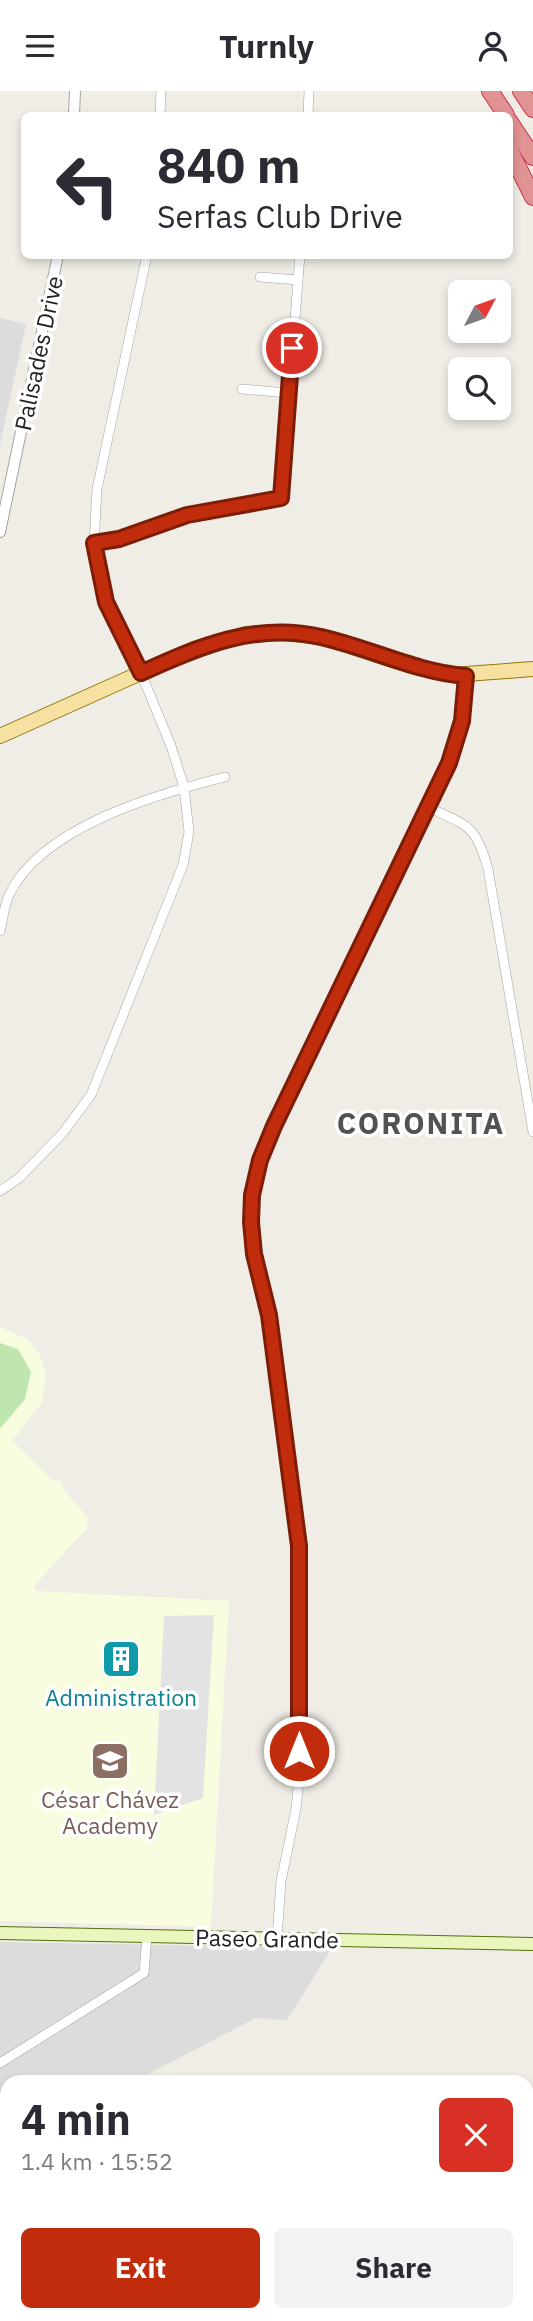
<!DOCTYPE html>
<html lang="en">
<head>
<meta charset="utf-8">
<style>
	:root { --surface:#fff; --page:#f2f2f3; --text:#2b2b33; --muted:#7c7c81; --accent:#c12c0d }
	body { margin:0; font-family:"IBM Plex Sans",sans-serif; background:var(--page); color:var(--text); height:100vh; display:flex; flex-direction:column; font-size:26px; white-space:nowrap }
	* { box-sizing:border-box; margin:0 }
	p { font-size:23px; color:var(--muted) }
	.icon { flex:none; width:38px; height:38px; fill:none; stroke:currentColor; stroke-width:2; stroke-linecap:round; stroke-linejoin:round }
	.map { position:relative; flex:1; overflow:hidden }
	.panel { position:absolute; left:0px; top:1984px; width:534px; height:247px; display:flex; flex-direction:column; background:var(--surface); border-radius:21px 21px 0 0; box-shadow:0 4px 10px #0003 }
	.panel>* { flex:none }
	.top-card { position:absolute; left:21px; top:21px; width:492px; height:147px; border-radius:10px; box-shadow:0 4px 10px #0003; background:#fff; color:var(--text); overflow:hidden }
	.needle { width:46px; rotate:49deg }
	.buttons { position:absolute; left:448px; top:189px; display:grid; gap:14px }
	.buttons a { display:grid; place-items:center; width:63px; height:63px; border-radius:10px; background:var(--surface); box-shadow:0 4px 10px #0003; font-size:35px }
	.pin { position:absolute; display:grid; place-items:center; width:60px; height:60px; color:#fff; margin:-30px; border:4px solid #fff; border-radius:50%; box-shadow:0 2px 7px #0007 }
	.me { position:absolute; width:77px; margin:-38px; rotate:0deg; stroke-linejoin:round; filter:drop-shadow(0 0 5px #0008) }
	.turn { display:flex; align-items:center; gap:24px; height:147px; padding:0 21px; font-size:32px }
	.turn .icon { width:91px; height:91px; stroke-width:2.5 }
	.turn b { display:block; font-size:49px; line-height:60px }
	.round { display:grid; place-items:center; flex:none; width:74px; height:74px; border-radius:10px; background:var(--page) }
	.overview { display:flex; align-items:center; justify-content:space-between; height:119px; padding:0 21px }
	h1 { font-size:42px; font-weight:700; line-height:52px }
	.action { display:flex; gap:14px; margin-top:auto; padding:14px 21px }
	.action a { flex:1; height:80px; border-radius:10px; background:var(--accent); color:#fff; font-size:28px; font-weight:700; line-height:80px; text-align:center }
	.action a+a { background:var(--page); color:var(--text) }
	header { display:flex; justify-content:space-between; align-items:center; height:91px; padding:0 21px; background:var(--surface); font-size:32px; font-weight:700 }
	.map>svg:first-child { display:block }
	.residential { fill:#dddcdc }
	.education { fill:#f8fde0 }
	.grass { fill:#c0e6af }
	.parking { fill:#e3e3e3 }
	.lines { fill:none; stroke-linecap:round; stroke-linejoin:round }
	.minor-casing { stroke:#a3a3a3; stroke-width:10 }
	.tertiary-casing { stroke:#a3a3a3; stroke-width:12 }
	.secondary-casing { stroke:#53700c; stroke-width:14 }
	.primary-casing { stroke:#907b09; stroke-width:16 }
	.motorway-casing { stroke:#d0304b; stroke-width:18 }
	.minor { stroke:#fff; stroke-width:9 }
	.tertiary { stroke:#fff; stroke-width:10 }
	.secondary { stroke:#e9f6bd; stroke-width:12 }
	.primary { stroke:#f6e1a3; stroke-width:14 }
	.motorway { stroke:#e19293; stroke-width:16 }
	.route-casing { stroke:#7d1d08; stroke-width:18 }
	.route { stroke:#c12c0d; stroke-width:12 }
	.labels { text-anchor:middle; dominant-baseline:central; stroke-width:7; stroke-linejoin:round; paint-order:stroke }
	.street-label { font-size:23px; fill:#1f1f1f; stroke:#fff }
	.culture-label { font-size:23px; fill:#0d838f; stroke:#fff }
	.education-label { font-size:23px; fill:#785e54; stroke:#fff }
	.district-label { font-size:30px; font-weight:bold; letter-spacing:2px; fill:#525252; stroke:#fff }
</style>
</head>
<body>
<header><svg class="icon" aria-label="menu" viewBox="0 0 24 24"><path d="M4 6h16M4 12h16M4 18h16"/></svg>Turnly<svg class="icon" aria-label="person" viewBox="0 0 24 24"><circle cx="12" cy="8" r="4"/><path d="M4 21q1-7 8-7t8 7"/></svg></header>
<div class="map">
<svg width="533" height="2230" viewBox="0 0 533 2230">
	<rect width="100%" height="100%" fill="#efede6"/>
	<g class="residential">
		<polygon points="0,227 26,233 0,354"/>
		<polygon points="0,1851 332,1857 287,1929 256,1927 133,1991 7,1992 7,2155 0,2167"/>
		<polygon points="527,2135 533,2135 533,2230 148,2230 151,2224 527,2224"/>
	</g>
	<polygon class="education" points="0,1236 27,1248 40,1264 46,1283 42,1312 12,1350 53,1389 61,1391 64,1399 88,1427 87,1437 33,1496 38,1500 229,1510 211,1836 0,1830"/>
	<polygon class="grass" points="0,1252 18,1258 31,1281 25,1308 0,1338"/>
	<polygon class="parking" points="214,1524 203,1707 154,1724 164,1525"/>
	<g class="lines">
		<defs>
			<g id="minor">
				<polyline points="160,24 161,0"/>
				<polyline points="308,24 309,0"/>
				<polyline points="260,186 298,189"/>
				<polyline points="242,298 287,302"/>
				<polyline points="94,452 119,448 187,424 281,407 300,164"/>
				<path d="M 428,716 C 468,735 476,734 488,778 L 533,1041"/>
				<path d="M 0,840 C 3,829 4,815 9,804 C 41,736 157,703 225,686"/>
				<polyline points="0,1100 19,1087 62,1043 91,1004 183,774 189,741 184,696 171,655 141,582 106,511 94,452 97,398 147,164"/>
				<polyline points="277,1848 281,1790 296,1718 299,1687 299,1455 269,1224 254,1163 251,1131 252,1104 260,1069 274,1035 449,672 462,630 466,585"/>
				<polyline points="0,1972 144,1882 147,1844"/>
				<polyline points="0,2119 7,2119"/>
				<polyline points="527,2128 533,2129"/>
				<polyline points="218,2230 221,2224"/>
			</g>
			<g id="tertiary">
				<polyline points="74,24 75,0"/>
				<polyline points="0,441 58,164"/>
			</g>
			<polyline id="secondary" points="0,1842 533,1853"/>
			<polyline id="primary" points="0,645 194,558 246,543 276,541 321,546 408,574 453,584 533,578"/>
			<g id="motorway">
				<polyline points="490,0 506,24"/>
				<polyline points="521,0 533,18"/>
				<polyline points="509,30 533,66"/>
				<polyline points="509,58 533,106"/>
			</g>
		</defs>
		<use href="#minor" class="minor-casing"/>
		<use href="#tertiary" class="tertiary-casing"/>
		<use href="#secondary" class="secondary-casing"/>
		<use href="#primary" class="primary-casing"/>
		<use href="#motorway" class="motorway-casing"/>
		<use href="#minor" class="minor"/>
		<use href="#tertiary" class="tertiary"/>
		<use href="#secondary" class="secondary"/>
		<use href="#primary" class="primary"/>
		<use href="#motorway" class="motorway"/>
	</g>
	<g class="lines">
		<defs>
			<path id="route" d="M 292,257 L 281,407 L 187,424 L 119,448 L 94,452 L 106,511 L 141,582 C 200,555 256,531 321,546 C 370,557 416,581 466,585 L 462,630 L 449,672 L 274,1035 L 260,1069 L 252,1104 L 251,1131 L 254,1163 L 269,1224 L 299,1455 L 299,1660"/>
		</defs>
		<use href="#route" class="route-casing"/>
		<use href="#route" class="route"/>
	</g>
	<defs>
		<symbol id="building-square" viewBox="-11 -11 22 22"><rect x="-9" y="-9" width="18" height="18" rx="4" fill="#0f9aa8" stroke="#fff"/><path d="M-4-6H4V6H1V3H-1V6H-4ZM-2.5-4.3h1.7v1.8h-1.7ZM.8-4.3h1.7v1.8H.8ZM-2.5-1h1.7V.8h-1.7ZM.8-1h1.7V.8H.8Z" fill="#fff"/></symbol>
		<symbol id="school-square" viewBox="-11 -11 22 22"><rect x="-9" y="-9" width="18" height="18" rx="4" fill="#8d6e63" stroke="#fff"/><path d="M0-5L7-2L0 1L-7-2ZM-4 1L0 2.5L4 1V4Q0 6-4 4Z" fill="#fff"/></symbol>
	</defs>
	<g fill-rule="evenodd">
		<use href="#building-square" x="99" y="1546" width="44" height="44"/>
		<use href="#school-square" x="88" y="1648" width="44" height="44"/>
	</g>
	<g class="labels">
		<g class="street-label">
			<text transform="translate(38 262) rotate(-78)">Palisades Drive</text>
			<text transform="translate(267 1847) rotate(1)">Paseo Grande</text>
		</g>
		<g class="culture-label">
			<text x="121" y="1606">Administration</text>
		</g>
		<g class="education-label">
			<text x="110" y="1708">César Chávez<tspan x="110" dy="26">Academy</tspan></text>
		</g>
		<g class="district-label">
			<text x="421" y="1031">CORONITA</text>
		</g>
	</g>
</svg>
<div class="buttons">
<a><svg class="needle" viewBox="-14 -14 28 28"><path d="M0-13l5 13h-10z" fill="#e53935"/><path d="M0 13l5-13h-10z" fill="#7c7c81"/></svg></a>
<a><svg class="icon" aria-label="search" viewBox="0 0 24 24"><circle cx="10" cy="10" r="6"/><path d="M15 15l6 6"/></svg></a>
</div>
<div class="pin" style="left:292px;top:257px;background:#d93025"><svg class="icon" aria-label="arrive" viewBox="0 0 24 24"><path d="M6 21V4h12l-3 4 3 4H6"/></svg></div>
<svg class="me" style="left:299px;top:1660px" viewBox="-20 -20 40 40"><circle r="17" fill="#c12c0d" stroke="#fff" stroke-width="3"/><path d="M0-11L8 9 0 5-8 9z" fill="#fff"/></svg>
<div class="top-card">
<div class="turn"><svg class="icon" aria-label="left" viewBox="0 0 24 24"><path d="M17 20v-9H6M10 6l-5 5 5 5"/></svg><div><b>840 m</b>Serfas Club Drive</div></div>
</div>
<section class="panel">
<div class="overview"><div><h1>4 min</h1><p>1.4 km · 15:52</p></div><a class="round" style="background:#d93025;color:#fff"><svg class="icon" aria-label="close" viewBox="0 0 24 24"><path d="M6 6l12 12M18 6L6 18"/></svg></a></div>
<div class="action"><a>Exit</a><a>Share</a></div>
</section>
</div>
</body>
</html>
